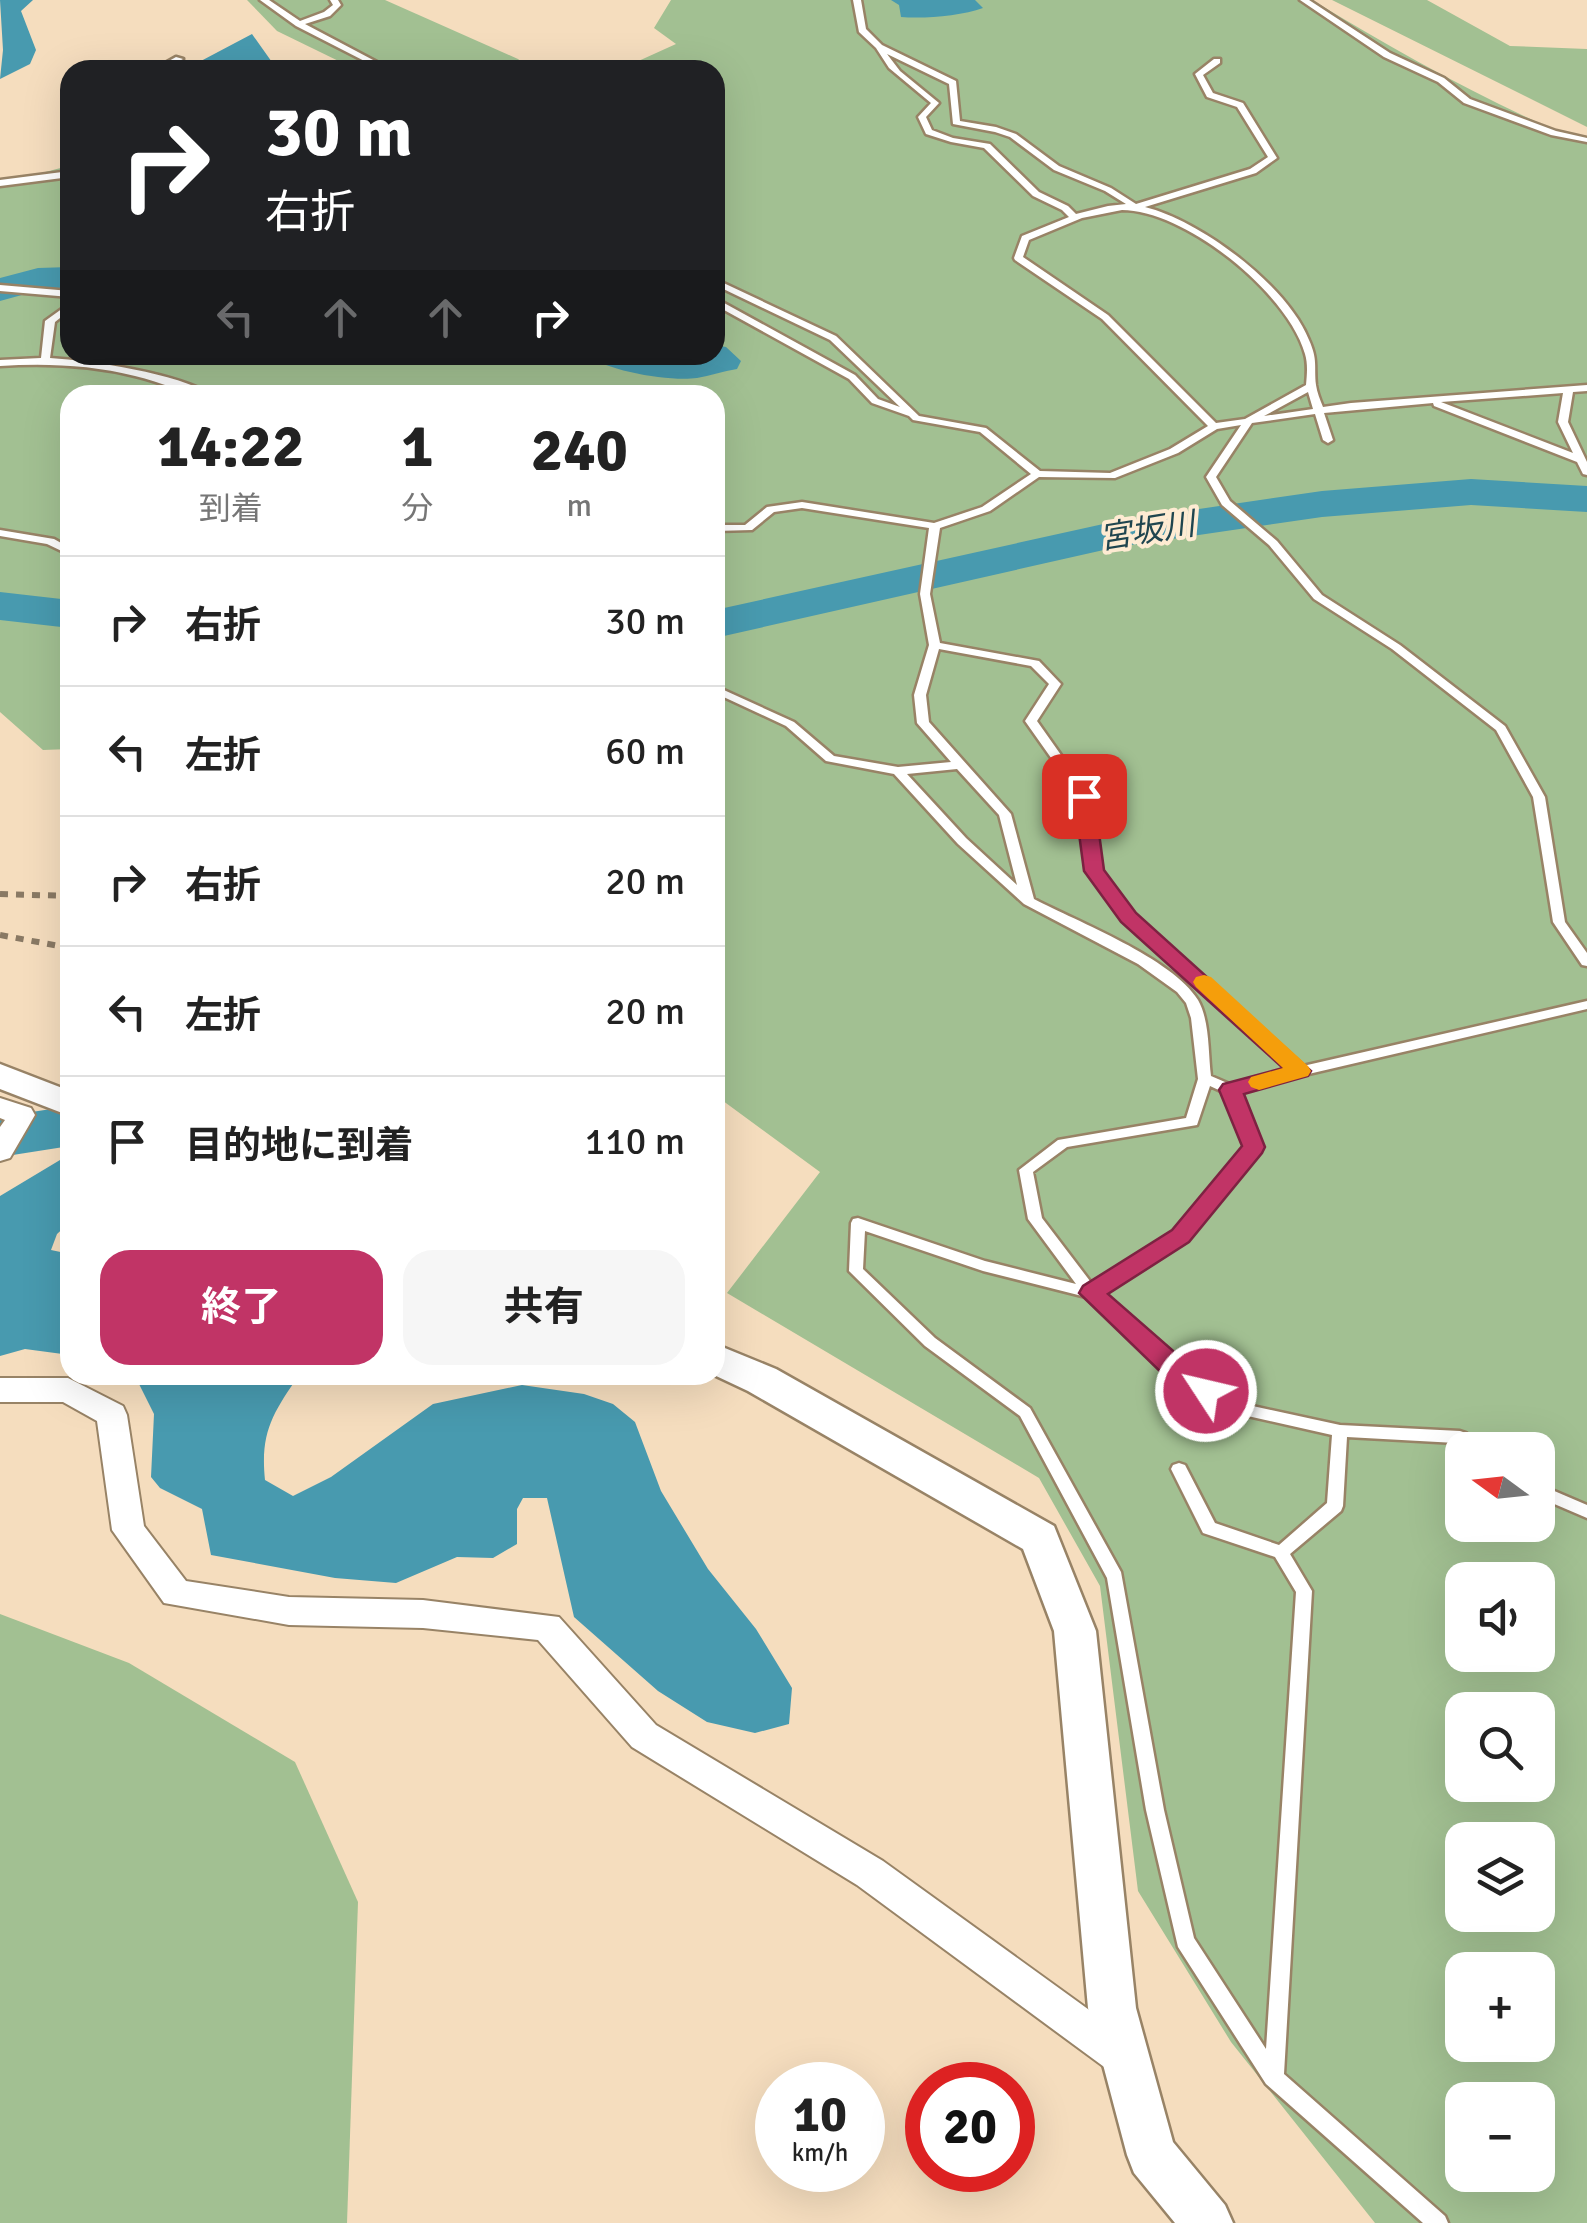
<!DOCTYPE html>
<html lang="ja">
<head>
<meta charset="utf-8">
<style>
	:root { --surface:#fff; --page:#f6f6f6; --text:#222; --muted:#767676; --line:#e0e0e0; --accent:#c13466 }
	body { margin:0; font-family:Signika,"Noto Sans JP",sans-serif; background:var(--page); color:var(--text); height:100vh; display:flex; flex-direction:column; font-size:38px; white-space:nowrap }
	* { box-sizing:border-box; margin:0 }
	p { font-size:32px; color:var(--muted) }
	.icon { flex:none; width:55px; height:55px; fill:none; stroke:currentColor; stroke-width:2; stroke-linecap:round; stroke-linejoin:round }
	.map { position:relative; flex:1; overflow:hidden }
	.side { position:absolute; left:60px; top:385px; width:665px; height:1000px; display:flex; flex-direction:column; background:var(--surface); border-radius:30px; box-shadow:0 10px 40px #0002 }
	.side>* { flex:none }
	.top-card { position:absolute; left:60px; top:60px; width:665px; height:305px; border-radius:30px; box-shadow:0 10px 40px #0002; background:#202124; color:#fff; overflow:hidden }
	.needle { width:65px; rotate:285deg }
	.buttons { position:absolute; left:1445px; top:1432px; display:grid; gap:20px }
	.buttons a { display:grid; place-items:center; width:110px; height:110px; border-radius:20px; background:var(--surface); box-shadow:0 10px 40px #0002; font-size:50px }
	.speed { position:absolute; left:755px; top:2062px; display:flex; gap:20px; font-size:50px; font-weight:700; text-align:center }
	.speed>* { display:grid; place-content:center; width:130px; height:130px; border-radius:50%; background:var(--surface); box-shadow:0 10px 40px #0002; line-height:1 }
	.speed small { font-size:25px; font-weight:400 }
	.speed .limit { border:15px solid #d22; background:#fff; color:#111 }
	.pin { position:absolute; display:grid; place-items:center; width:85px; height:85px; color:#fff; margin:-42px; border-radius:20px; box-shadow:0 5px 15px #0006 }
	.me { position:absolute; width:110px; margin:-55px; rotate:305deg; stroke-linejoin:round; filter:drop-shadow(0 0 8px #0008) }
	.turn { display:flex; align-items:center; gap:35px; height:210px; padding:0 40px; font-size:45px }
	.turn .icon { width:130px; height:130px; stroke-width:2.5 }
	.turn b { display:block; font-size:70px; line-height:85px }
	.lanes { display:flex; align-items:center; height:95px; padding:0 40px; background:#0003; justify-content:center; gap:50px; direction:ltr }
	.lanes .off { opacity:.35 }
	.eta { display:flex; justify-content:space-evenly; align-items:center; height:170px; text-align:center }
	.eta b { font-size:60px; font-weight:700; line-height:70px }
	.button { display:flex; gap:20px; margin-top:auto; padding:20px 40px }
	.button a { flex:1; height:115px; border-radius:30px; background:var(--accent); color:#fff; font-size:40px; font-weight:700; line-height:115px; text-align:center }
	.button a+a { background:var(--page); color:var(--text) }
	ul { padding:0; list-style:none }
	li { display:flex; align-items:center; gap:30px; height:130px; padding:0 40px; border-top:2px solid var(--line) }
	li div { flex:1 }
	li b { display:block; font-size:38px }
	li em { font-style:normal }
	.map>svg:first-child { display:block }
	.green { fill:#a2c092; fill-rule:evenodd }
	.water { fill:#489aaf }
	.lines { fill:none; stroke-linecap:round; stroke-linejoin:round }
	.river { fill:#489aaf; fill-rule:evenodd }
	.service-casing { stroke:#988366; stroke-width:5 }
	.minor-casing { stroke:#988366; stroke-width:4 }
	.tertiary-casing { stroke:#988366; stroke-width:5 }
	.path { stroke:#897964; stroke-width:6; stroke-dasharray:8 8; stroke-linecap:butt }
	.service { fill:#fff; fill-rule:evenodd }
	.minor { fill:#fff; fill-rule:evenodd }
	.tertiary { fill:#fff; fill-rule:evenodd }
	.route { fill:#c13466; stroke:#7d2242; stroke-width:2.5 }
	.slow { fill:#f59e0b }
	.labels { text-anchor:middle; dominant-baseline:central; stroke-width:8; stroke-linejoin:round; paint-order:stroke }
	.far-water-label { font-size:32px; font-style:italic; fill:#1f454f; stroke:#feebd2 }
</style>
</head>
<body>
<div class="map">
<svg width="1587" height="2223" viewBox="0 0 1587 2223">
	<rect width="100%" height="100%" fill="#f5ddbe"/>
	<g class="green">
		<polygon points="247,0 385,0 518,59 532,70 357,70 277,31"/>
		<path d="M 671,0 L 1312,0 C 1401,54 1491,104 1587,144 L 1587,2223 L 1375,2223 L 1231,2042 L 1138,1891 L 1100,1586 L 1039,1478 L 727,1293 L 820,1172 L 715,1095 L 715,395 L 70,395 L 70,749 L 43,750 L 0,712 L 0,184 L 68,166 L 66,127 L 70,126 L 70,355 L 715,355 L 715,70 L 636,70 L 634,63 L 676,44 L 654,28 ZM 1462,1450 L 1538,1450 L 1538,1525 L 1462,1525 ZM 1462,1580 L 1538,1580 L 1538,1655 L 1462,1655 ZM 1462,1710 L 1538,1710 L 1538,1785 L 1462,1785 ZM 1462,1840 L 1538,1840 L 1538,1915 L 1462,1915 ZM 1462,1970 L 1538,1970 L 1538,2045 L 1462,2045 ZM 1462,2100 L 1538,2100 L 1538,2175 L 1462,2175 Z"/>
		<polygon points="1332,0 1427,0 1510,46 1587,49 1587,127"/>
		<polygon points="0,1614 129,1663 295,1762 358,1902 347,2223 0,2223"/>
	</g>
	<g class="water">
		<path d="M 891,0 L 975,0 L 983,8 C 961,16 924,19 901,17 L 899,5 Z"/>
		<polygon points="252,34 274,65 311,70 254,70 199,62"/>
		<path d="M 715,345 L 726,347 L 741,361 L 737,369 C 723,371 710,376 697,378 C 670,382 607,371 586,355 L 715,355 Z"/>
		<polygon points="70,1154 70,1222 57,1234 51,1250 70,1254 70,1355 25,1349 0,1356 0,1196"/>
		<path d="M 128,1375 L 299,1375 C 273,1413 260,1432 265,1480 L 293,1496 L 331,1477 L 433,1404 L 522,1385 L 584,1394 L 613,1404 L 635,1422 L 661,1491 L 708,1569 L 756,1629 L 792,1688 L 789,1724 L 755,1733 L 707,1722 L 658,1691 L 574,1617 L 547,1498 L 523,1498 L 517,1509 L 517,1544 L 493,1558 L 457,1557 L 396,1583 L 335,1578 L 211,1555 L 202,1509 L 160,1488 L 151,1477 L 154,1414 L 136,1378 Z"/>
	</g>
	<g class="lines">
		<g class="river">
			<polygon points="0,0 33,0 21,11 36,50 30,64 0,79 3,50"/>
			<polygon points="70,267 70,289 40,290 0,301 0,278 38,268"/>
			<polygon points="1471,479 1587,486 1587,512 1471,505 1322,517 1117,547 715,638 715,610 1117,521 1322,491"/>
			<polygon points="0,592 70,600 70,628 0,620"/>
			<polygon points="70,1106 70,1146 0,1157 0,1117"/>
		</g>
		<defs>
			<g id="service">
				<polygon points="260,0 269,0 300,21 324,12 333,5 330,0 338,0 341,5 330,16 305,24 392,70 382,70 296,26"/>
				<path d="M 853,0 L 861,0 L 866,29 L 882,45 L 956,81 L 960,121 L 996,127 L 1016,134 L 1059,166 L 1111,188 L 1136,204 L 1250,169 L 1268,157 L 1237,107 L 1207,97 L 1195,74 L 1214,59 L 1220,59 L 1220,63 L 1203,75 L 1213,93 L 1243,103 L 1277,158 L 1256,173 L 1145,207 C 1201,221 1287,285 1309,340 C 1318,360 1314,366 1316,385 C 1317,392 1320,400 1323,407 L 1351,403 L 1587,385 L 1587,391 L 1573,392 L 1568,422 L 1587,462 L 1587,475 L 1583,474 L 1577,462 L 1434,406 L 1433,403 L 1324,413 L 1333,440 L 1328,443 L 1323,440 L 1315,414 L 1252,423 L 1216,477 L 1230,501 L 1277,541 L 1322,595 L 1400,645 L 1505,726 L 1545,797 L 1565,922 L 1587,953 L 1587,966 L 1582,965 L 1553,922 L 1533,797 L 1496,730 L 1392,649 L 1314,599 L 1269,545 L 1222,505 L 1206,477 L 1241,425 L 1217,429 L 1178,453 L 1115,478 L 1039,477 L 990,511 L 940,528 L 930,594 L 940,643 L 1039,661 L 1059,682 L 1061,684 L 1037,721 L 1090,796 L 1100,871 L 1133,914 L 1303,1066 L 1587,1001 L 1587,1009 L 1300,1076 L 1239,1093 L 1261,1147 L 1259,1150 L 1186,1240 L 1101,1294 L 1183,1369 L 1239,1403 L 1340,1425 L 1460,1431 L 1466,1433 L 1481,1450 L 1463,1450 L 1456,1443 L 1347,1437 L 1343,1506 L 1341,1511 L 1290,1554 L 1312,1591 L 1284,2074 L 1445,2216 L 1448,2223 L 1423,2223 L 1266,2084 L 1178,1947 L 1146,1810 L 1107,1578 L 1020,1416 L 925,1346 L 849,1271 L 851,1223 L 853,1219 L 858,1218 L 985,1261 L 1076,1284 L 1028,1219 L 1019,1170 L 1058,1140 L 1186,1118 L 1198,1079 L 1191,1018 L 1186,1003 L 1177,992 L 1138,964 L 1024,904 L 958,844 L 894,774 L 826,761 L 786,726 L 715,693 L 715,686 L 794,722 L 834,756 L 898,767 L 951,762 L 917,723 L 914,695 L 929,645 L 920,594 L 929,528 L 802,508 L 774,512 L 752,530 L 715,531 L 715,525 L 745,525 L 767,507 L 802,502 L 934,523 L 982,507 L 1031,474 L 980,432 L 913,420 L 909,416 L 872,403 L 849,379 L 715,305 L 715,298 L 855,375 L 878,399 L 900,407 L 830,340 L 715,285 L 715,279 L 836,336 L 919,416 L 986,428 L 1040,471 L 1110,473 L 1170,449 L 1208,426 L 1102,319 L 1015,260 L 1014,258 L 1022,236 L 1069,217 L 1062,210 L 1033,196 L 984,148 L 951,142 L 926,134 L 918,117 L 931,103 L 889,68 L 876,48 L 859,32 ZM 887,54 L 949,84 L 953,124 L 995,132 L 1010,137 L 1054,170 L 1105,191 L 1126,204 L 1108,206 L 1076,214 L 1068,206 L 1039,192 L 990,144 L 953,138 L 932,130 L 926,117 L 939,103 L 900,71 ZM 1122,210 C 1185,210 1288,293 1305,354 C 1308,364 1307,374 1306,385 L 1245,419 L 1216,423 L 1108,315 L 1023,257 L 1029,240 L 1082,218 ZM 1308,392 L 1313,409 L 1264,416 ZM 1563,393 L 1558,422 L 1573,453 L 1441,402 ZM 939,649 L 1031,666 L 1049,684 L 1025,721 L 1078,796 L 1088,871 L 1125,920 L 1290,1069 L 1232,1085 L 1211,1076 C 1208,1053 1210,1021 1198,1000 C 1172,958 1078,922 1034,899 L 1011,814 L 929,722 L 926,695 ZM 957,769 L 999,815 L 1017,885 L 966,838 L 907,774 ZM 1210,1086 L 1225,1093 L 1247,1146 L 1176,1232 L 1093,1285 L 1042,1218 L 1033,1172 L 1067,1147 L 1197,1125 ZM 865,1231 L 983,1271 L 1086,1297 L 1173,1377 L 1230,1412 L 1332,1435 L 1327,1503 L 1279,1545 L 1215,1523 L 1185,1465 L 1179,1463 L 1173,1465 L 1171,1469 L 1203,1533 L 1275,1557 L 1296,1592 L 1266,2049 L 1194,1938 L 1164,1810 L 1121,1572 L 1030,1408 L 935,1338 L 863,1269 Z"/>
				<polygon points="1300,0 1309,0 1390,53 1444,78 1470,99 1556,131 1587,138 1587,142 1551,135 1464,103 1438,82 1384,57"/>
				<polygon points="176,57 183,59 163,70 153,70"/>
				<polygon points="70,171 70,177 0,186 0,180"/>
				<polygon points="0,285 70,291 70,297 0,291"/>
				<path d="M 70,303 L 70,310 L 55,322 L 50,358 C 95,361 175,373 213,395 C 187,395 161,382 135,376 C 91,365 46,363 0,366 L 0,360 L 41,358 L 45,321 Z"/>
				<polygon points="327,392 342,392 347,395 322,395"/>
				<polygon points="0,530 54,539 70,548 70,555 47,544 0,536"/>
				<polygon points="1538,1484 1587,1505 1587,1518 1538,1497"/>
			</g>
			<g id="minor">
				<polygon points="0,1098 31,1108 35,1115 10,1158 0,1161 0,1127 5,1120 0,1118"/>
				<polygon points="0,1378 68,1378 123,1406 127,1415 144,1526 186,1581 289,1597 423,1600 559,1617 656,1725 883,1861 1139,2046 1144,2059 1139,2072 1125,2078 1111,2072 857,1885 632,1747 538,1640 423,1628 289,1625 164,1603 112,1530 97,1421 63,1402 0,1402"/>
			</g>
			<g id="tertiary">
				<polygon points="0,1064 70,1091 70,1116 0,1089"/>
				<polygon points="715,1344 776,1369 1054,1526 1096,1631 1136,2008 1173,2142 1225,2205 1233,2223 1175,2223 1134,2173 1127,2155 1088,2008 1054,1631 1023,1549 748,1391 714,1375"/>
			</g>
		</defs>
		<use href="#service" class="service-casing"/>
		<use href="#minor" class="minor-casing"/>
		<use href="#tertiary" class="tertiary-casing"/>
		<g class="path">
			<polyline points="0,894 70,896"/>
			<polyline points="0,935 70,948"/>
		</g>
		<use href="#service" class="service"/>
		<use href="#minor" class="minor"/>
		<use href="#tertiary" class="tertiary"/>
	</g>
	<polygon class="route" points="1084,790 1094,796 1104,870 1136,913 1311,1071 1308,1076 1244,1094 1265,1147 1262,1153 1189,1242 1108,1294 1219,1391 1215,1398 1206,1401 1169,1380 1079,1293 1083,1286 1172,1230 1242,1146 1219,1090 1223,1084 1283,1068 1121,922 1084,871 1074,796"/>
	<polygon class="slow" points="1204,975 1211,977 1308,1066 1311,1071 1308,1076 1259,1090 1251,1087 1248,1082 1251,1077 1283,1068 1196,987 1193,982 1196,977"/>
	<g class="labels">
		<g class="far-water-label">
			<text transform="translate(1147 531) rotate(-9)">宮坂川</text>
		</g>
	</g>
</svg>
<div class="buttons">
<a><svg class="needle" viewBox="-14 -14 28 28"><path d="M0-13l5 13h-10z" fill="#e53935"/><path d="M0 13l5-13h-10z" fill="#767676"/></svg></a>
<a><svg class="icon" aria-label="sound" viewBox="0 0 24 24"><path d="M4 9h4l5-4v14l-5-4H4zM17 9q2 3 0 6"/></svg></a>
<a><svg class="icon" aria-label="search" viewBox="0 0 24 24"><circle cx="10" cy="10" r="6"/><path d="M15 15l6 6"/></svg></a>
<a><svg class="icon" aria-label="layers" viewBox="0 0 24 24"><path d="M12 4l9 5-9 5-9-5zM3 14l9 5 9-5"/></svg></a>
<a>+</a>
<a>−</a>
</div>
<div class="speed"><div>10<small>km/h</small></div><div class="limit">20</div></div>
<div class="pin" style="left:1084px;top:796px;background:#d93025"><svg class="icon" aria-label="arrive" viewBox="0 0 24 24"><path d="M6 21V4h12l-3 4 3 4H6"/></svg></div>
<svg class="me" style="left:1206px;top:1391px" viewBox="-20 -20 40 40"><circle r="17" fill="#c13466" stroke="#fff" stroke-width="3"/><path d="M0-11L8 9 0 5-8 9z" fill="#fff"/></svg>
<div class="top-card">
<div class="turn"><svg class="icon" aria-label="right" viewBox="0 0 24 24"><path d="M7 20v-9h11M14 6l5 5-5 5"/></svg><div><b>30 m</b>右折</div></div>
<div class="lanes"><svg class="icon off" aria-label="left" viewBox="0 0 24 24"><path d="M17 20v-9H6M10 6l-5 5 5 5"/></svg><svg class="icon off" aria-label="ahead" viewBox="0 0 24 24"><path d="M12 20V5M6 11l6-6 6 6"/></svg><svg class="icon off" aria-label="ahead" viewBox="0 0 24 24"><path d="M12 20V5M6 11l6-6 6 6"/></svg><svg class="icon" aria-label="right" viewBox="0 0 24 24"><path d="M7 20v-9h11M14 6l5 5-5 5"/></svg></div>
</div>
<section class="side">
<div class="eta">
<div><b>14:22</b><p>到着</p></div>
<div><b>1</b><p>分</p></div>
<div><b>240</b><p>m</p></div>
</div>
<ul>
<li><svg class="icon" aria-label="right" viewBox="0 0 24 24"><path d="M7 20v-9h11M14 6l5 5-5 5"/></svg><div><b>右折</b></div><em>30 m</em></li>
<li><svg class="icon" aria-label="left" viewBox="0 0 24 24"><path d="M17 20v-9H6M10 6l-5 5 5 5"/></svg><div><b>左折</b></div><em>60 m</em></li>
<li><svg class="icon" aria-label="right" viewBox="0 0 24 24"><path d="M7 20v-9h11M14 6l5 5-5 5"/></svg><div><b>右折</b></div><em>20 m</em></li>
<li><svg class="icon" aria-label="left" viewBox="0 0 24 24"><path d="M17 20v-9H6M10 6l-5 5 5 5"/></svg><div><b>左折</b></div><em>20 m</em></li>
<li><svg class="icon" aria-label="arrive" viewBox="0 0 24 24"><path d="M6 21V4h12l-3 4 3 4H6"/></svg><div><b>目的地に到着</b></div><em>110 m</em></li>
</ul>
<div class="button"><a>終了</a><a>共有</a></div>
</section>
</div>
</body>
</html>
